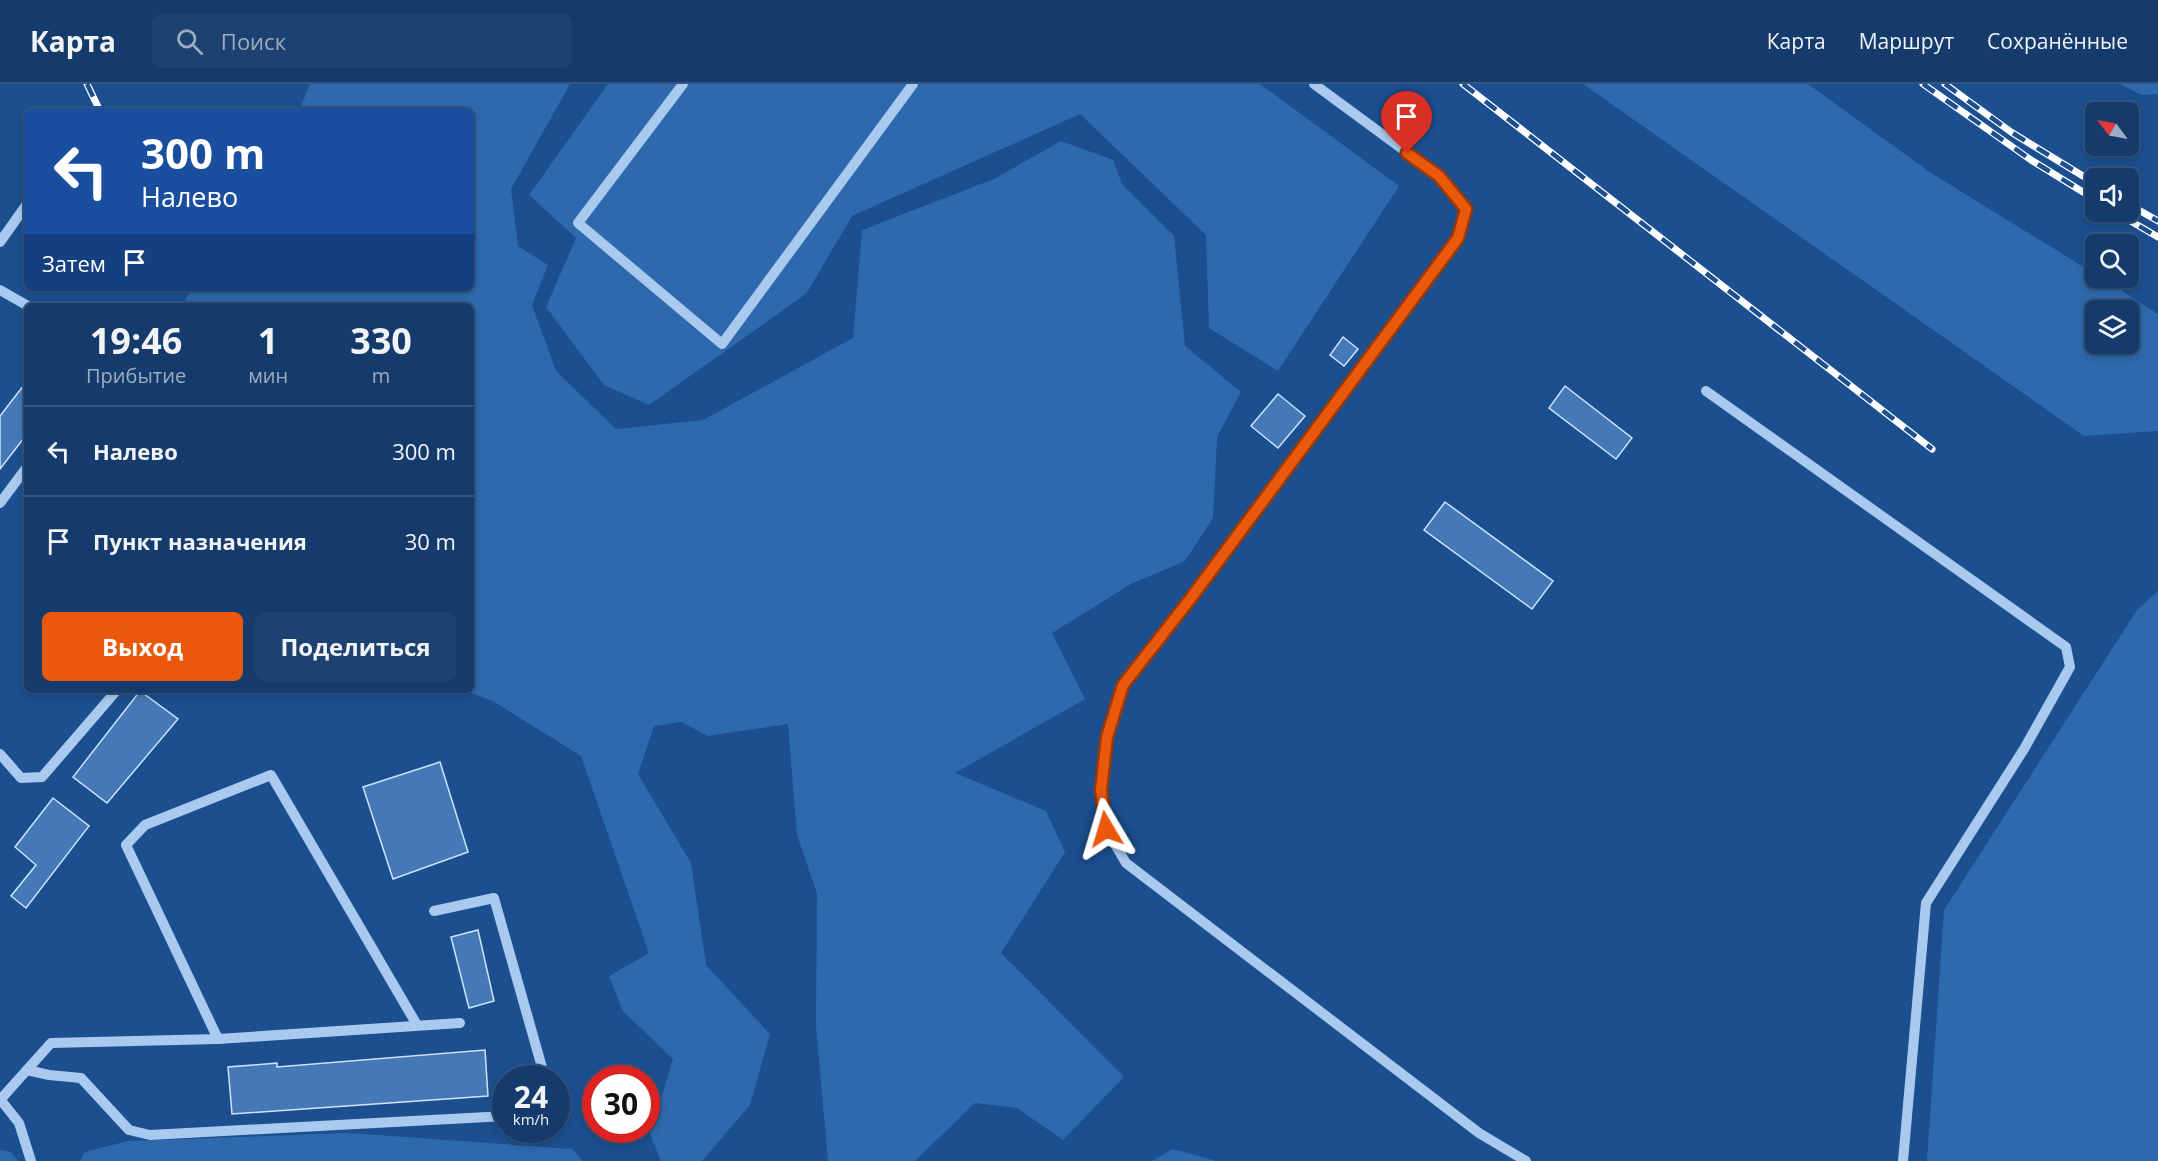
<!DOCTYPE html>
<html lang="ru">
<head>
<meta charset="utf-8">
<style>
	:root { --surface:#143b6b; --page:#1d4271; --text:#f1f3f6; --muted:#9dadc1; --line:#33557e; --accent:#ea580c }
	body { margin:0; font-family:"Open Sans",sans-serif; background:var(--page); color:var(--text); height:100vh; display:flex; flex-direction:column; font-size:22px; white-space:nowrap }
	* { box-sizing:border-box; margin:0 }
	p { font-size:20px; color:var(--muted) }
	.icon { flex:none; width:33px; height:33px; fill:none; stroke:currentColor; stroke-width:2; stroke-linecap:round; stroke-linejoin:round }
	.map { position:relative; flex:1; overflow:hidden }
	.drawer { position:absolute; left:24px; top:219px; width:450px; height:390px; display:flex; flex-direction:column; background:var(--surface); border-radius:9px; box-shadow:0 3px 9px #0003,0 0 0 2px var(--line) }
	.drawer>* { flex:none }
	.hud { position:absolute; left:24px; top:24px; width:450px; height:183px; border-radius:9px; box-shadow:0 3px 9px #0003,0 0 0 2px var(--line); background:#1a4fa0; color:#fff; overflow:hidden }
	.needle { width:39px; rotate:302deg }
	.controls { position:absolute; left:2085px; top:18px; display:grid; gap:12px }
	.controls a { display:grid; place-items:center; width:54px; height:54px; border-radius:9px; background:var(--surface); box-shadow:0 3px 9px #0003,0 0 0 2px var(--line); font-size:30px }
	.speed { position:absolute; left:492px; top:981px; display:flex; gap:12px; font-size:30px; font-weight:700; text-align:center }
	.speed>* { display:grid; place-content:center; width:78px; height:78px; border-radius:50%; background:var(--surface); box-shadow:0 3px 9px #0003,0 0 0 2px var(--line); line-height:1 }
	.speed small { font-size:15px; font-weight:400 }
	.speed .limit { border:9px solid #d22; background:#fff; color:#111 }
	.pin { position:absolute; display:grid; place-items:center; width:51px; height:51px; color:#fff; margin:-62px -26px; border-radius:50% 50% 50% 0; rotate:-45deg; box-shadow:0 0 6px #0007 }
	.pin .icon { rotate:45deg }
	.me { position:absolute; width:66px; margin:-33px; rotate:353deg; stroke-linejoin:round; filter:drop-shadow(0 0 4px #0008) }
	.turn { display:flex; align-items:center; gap:21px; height:126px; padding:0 18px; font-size:27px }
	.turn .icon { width:78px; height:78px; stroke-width:2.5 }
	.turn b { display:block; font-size:42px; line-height:51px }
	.then { display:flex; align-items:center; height:57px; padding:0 18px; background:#0003; gap:12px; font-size:22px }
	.eta { display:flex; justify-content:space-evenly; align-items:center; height:102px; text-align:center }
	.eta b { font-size:36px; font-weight:700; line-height:42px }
	.primary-button { display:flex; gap:12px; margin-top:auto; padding:12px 18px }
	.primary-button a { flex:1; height:69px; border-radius:9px; background:var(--accent); color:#fff; font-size:24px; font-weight:700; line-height:69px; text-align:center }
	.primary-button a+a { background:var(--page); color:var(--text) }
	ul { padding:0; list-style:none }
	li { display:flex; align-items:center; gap:18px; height:90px; padding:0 18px; border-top:2px solid var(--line) }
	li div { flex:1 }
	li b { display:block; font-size:22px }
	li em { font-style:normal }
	header { display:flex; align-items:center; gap:36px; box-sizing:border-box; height:84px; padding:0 30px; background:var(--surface); border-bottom:2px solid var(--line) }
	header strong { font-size:28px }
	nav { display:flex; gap:33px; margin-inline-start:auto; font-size:21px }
	.search { width:420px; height:54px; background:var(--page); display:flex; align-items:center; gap:15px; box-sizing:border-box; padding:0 21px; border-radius:9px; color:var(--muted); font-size:22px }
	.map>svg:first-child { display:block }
	.green { fill:#2e69ad; fill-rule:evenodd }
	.building { fill:#4478b7; stroke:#cfe3fa; stroke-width:1.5 }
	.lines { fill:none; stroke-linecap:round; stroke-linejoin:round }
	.minor { stroke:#a9c9ee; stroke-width:10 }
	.rail-casing { stroke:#fff; stroke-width:7 }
	.rail { stroke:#1b4f8f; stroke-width:4.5; stroke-dasharray:14; stroke-linecap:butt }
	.route-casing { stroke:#983908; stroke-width:15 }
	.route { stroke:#ea580c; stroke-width:10 }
</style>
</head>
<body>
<header>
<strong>Карта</strong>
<div class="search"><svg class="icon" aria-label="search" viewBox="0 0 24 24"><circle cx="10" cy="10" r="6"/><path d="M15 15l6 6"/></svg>Поиск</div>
<nav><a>Карта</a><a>Маршрут</a><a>Сохранённые</a></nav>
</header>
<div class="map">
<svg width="2158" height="1077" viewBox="0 0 2158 1077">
	<rect width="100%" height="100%" fill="#1b4f8f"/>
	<g class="green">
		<polygon points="310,0 570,0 511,105 518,162 548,181 532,221 556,287 616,345 703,336 853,254 862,146 994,95 1061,57 1113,76 1122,100 1174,152 1185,262 1241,308 1217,353 1213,434 1185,477 1131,500 1052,549 1085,615 955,689 1046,727 1065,768 1001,869 1124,993 1063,1056 1017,1024 975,1019 915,1077 828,1077 816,942 817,809 797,751 788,640 708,652 681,638 654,642 638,690 691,779 706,881 770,950 750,1021 702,1077 661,1077 650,1050 673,975 623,927 609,892 649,869 581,672 493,617 463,606 471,606 471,222 181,222 193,204 471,204 471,27 299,27"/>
		<polygon points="608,0 1260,0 1399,102 1278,287 1209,244 1206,151 1080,30 852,132 806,210 649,321 604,301 546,223 576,154 529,111"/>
		<path d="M 1583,0 L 1808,0 L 1931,89 L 2095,190 L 2096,194 L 2102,194 L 2158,230 L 2158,347 L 2084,352 ZM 2128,226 L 2128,260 L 2096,260 L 2096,226 Z"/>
		<polygon points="2120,0 2158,0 2158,10 2142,11"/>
		<polygon points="2158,507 2158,1077 1927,1077 1944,826 2137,526"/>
		<polygon points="350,1049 572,1065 583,1077 80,1077 85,1068 128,1057"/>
		<polygon points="1173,1065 1216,1077 1152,1077"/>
		<polygon points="0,1066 11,1068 18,1077 0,1077"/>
	</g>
	<g class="building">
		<polygon points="1343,253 1358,265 1344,282 1330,271"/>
		<polygon points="27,297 27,350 0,385 0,332"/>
		<polygon points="1565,302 1632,354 1616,375 1549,324"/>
		<polygon points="1278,310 1305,332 1278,364 1251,342"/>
		<polygon points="1445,418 1553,497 1532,525 1424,446"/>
		<polygon points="140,607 178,635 107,719 73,693"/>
		<polygon points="440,678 468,768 393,795 363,703"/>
		<polygon points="53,714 89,742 26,824 11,812 36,781 15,763"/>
		<polygon points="478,846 494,917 469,924 451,853"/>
		<polygon points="485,966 488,1012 232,1030 228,983 277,979 277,983"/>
	</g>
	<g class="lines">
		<g class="minor">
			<polyline points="683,0 578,139 722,260 913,0"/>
			<polyline points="1314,0 1439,92 1466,125 1458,154 1191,514 1123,601 1107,653 1101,706 1106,745 1126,779 1479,1049 1526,1077"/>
			<polyline points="0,158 27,120"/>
			<polyline points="0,206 28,222"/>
			<polyline points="1706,307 2066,563 2070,583 2024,665 1926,819 1903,1077"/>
			<polyline points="0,419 27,383"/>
			<polyline points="0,670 21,694 42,693 117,606"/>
			<polyline points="434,827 494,814 545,994"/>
			<polyline points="218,955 126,761 145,741 271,691 417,941"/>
			<polyline points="27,986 49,991 81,994 129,1046 150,1051 506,1032"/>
			<polyline points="0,1015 19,1039 31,1077"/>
			<polyline points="1,1015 51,959 218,955 460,939"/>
		</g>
		<defs>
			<g id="rail">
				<polyline points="87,0 100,27"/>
				<polyline points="1463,0 1932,365"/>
				<polyline points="1923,0 2031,76 2096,116"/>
				<polyline points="1945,0 2011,48 2096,100"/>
				<polyline points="2128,120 2158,137"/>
				<polyline points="2115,128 2158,153"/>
			</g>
		</defs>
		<use href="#rail" class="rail-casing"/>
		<use href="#rail" class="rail"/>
	</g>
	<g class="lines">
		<defs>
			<polyline id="route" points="1106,745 1101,706 1107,653 1123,601 1191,514 1458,154 1466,125 1439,92 1407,69"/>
		</defs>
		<use href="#route" class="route-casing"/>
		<use href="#route" class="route"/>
	</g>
</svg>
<div class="controls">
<a><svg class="needle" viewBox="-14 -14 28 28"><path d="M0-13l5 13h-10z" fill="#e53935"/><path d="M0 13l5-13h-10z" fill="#9dadc1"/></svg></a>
<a><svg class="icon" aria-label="sound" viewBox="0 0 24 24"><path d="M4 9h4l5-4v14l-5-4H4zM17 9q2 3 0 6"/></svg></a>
<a><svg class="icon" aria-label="search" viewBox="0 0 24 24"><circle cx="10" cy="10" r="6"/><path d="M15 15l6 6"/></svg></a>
<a><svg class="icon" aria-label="layers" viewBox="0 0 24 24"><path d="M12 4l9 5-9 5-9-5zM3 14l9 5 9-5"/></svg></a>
</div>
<div class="speed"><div>24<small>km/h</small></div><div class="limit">30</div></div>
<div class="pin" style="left:1407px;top:69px;background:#d93025"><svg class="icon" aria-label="arrive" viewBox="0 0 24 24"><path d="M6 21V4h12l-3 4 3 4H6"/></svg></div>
<svg class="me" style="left:1106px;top:745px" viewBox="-20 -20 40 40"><path d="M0-17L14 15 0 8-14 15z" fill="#ea580c" stroke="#fff" stroke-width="4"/></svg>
<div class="hud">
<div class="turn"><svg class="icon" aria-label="left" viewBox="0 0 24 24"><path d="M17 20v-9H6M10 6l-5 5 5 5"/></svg><div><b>300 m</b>Налево</div></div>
<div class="then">Затем<svg class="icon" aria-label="arrive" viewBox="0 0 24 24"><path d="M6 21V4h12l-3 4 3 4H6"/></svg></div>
</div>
<section class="drawer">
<div class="eta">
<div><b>19:46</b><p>Прибытие</p></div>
<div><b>1</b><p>мин</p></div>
<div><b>330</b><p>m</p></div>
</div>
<ul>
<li><svg class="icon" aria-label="left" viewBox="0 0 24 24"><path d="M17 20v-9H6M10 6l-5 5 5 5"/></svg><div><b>Налево</b></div><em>300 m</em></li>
<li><svg class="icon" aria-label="arrive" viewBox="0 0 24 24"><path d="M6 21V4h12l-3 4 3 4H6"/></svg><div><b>Пункт назначения</b></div><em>30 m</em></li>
</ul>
<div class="primary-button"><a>Выход</a><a>Поделиться</a></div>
</section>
</div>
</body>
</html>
